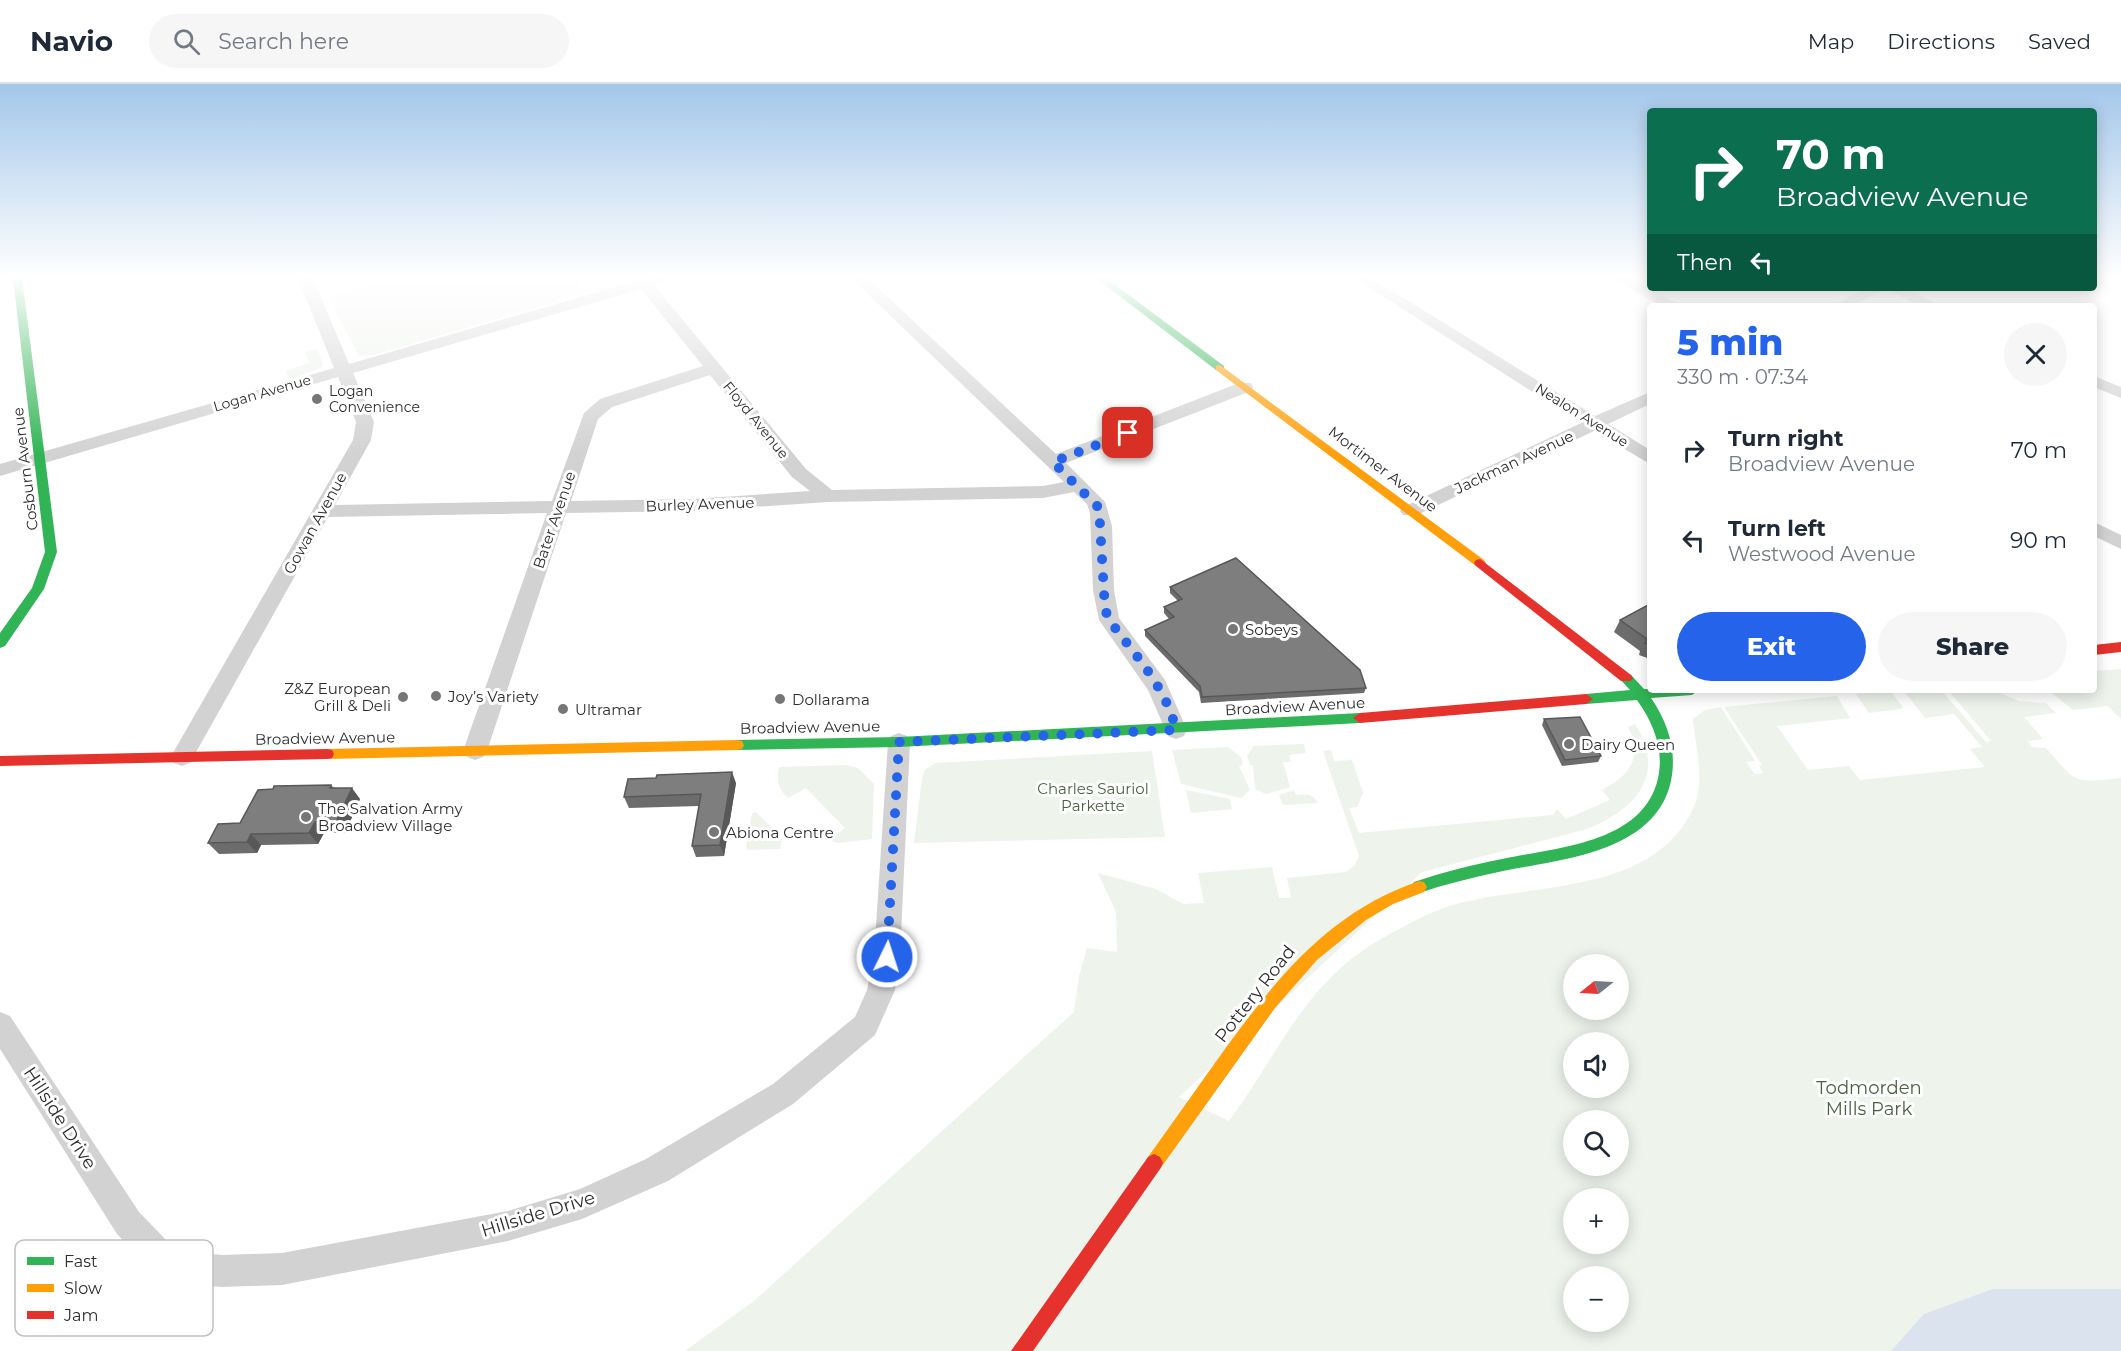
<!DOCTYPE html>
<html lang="en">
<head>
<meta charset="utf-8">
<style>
	:root { --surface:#fff; --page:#f6f6f7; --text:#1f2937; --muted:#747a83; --line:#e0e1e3; --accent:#2563eb }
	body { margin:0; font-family:Montserrat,sans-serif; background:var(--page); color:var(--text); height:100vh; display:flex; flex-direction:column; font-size:22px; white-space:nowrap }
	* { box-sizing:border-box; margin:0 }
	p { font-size:20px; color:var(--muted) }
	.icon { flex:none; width:33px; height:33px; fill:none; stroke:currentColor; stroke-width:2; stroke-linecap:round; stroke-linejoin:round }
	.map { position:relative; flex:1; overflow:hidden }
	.drawer { position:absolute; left:1647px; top:219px; width:450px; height:390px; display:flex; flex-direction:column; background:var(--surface); border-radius:6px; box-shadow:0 3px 15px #0003 }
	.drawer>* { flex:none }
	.top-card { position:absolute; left:1647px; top:24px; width:450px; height:183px; border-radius:6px; box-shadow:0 3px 15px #0003; background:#0b6e4f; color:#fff; overflow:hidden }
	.needle { width:39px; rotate:252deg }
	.controls { position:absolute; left:1563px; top:870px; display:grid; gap:12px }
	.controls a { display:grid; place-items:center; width:66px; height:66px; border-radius:50%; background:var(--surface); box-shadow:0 3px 15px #0003; font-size:30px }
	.pin { position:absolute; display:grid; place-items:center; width:51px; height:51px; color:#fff; margin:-26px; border-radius:12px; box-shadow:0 3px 9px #0006 }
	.me { position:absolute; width:66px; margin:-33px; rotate:4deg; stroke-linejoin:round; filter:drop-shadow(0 0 4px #0008) }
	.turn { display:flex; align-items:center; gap:21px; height:126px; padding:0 30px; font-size:27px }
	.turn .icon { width:78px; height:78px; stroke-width:2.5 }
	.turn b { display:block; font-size:42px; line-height:51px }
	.then { display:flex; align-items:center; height:57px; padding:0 30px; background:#0003; gap:12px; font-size:22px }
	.round { display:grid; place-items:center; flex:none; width:63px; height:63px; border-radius:32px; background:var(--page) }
	.overview { display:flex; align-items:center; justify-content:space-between; height:102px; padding:0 30px }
	h1 { font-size:36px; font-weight:800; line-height:45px; color:var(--accent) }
	.action { display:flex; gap:12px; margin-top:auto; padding:12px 30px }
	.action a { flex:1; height:69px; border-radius:36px; background:var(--accent); color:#fff; font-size:24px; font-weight:800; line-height:69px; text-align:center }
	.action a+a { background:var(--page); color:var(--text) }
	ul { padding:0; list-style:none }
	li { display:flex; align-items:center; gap:18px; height:90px; padding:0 30px }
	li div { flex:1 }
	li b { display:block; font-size:22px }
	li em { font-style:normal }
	header { display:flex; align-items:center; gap:36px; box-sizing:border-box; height:84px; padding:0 30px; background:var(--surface); border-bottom:2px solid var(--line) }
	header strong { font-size:28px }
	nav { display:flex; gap:33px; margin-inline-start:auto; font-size:21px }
	.search { width:420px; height:54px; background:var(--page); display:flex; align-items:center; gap:15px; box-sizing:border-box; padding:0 21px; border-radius:33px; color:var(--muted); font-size:22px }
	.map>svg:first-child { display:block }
	.green { fill:#eef3ec; fill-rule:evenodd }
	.water { fill:#dbe3ee }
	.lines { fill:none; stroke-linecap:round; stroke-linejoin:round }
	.street { fill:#d2d2d2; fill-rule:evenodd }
	.fast { fill:#30b455; fill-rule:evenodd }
	.slow { fill:#ff9f0a; fill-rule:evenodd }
	.jam { fill:#e5322d; fill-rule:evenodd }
	.wall { fill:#6c6c6c }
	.shaded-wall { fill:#585858 }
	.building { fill:#7e7e7e; stroke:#585858; stroke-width:1.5 }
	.route { stroke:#2563eb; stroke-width:10; stroke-dasharray:0 18 }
	.poi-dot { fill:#767676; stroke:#fff; stroke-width:2 }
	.labels { text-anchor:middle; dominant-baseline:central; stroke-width:6; stroke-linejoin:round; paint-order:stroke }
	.far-poi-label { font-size:14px; fill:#2d2d2d; stroke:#fff; text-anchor:start }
	.far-street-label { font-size:14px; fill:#2d2d2d; stroke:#fff }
	.street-label { font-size:15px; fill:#2d2d2d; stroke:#fff }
	.poi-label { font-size:15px; fill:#2d2d2d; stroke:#fff; text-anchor:start }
	.park-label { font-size:15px; fill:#4b6340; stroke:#fff }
	.near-street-label { font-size:18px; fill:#2d2d2d; stroke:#fff }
	.near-park-label { font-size:18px; fill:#4b6340; stroke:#fff }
	.key { fill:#fff; stroke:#c0c0c0; stroke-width:1.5 }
	.key-label { font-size:16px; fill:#2d2d2d }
</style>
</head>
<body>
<header>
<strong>Navio</strong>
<div class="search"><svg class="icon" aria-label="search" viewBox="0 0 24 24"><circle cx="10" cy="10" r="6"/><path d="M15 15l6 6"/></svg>Search here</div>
<nav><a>Map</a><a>Directions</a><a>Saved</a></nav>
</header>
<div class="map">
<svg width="2121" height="1267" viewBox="0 0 2121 1267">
	<rect width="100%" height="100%" fill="#fff"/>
	<g class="green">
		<polygon points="394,194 547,194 550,197 574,194 584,207 639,194 373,271 359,272 328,213"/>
		<polygon points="317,265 323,279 321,284 289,296 286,287 309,279 305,268"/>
		<polygon points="2121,585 2121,635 2108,622 2073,626 2048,606 2094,606 2094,587"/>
		<path d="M 1903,606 L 1941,606 L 1986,658 L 1991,657 L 1948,606 L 1993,606 L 2019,617 L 2046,619 L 2056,629 L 2024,633 L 2043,655 L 2028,657 L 2032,663 L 2046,664 C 2077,700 2074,699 2121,694 L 2121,1267 L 685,1267 L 755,1216 L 1074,928 L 1079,892 L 1087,864 L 1117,868 L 1116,828 L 1098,789 L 1156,805 L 1183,820 L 1204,819 L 1198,789 L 1272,783 L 1279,814 L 1291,814 L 1287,794 L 1346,788 L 1355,781 L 1359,772 L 1323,667 L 1331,666 L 1334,677 L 1352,676 L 1363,709 L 1357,723 L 1349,724 L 1359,749 L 1553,731 L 1557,725 L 1566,735 L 1610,716 L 1602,706 C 1629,692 1644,673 1628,643 L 1635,640 C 1668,692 1634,726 1587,745 L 1422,788 L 1179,1013 L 1229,1037 C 1279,970 1304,899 1381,855 C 1406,841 1436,824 1464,818 C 1542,799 1658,809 1695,720 C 1705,696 1695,660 1693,635 L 1705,626 L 1721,623 L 1755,677 L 1746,678 L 1755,690 L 1763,689 L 1759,682 L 1762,681 L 1724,623 L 1837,612 L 1850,634 L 1777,642 L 1808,686 L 1849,682 L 1860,696 L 1985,683 L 1970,665 L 1982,663 L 1954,630 L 1925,634 ZM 1574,880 L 1618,880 L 1618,926 L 1574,926 ZM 1574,958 L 1618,958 L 1618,1004 L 1574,1004 ZM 1574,1036 L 1618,1036 L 1618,1082 L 1574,1082 ZM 1574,1114 L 1618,1114 L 1618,1160 L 1574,1160 ZM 1574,1192 L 1618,1192 L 1618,1238 L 1574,1238 Z"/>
		<polygon points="1890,607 1903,623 1901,625 1869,629 1856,610"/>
		<polygon points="1304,660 1306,669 1289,671 1291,678 1283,678 1290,703 1266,710 1255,705 1253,681 1250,681 1247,672 1254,662"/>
		<polygon points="1228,663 1241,673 1243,681 1239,682 1250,706 1241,714 1181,700 1172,666"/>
		<polygon points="1152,667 1165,753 914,759 922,694 925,686 935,679"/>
		<path d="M 847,681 L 858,684 L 874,700 L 872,755 L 838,759 L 828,756 L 845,744 L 806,704 L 788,714 C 777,703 777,698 779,683 Z"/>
		<polygon points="1186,706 1230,715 1232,725 1191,729"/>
		<path d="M 1294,706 L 1296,711 C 1306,710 1313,709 1318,719 L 1283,721 L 1279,711 Z"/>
		<polygon points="756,728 782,754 780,765 748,766 746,763 752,729"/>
	</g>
	<polygon class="water" points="1993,1205 2121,1205 2121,1267 1891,1267 1924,1230"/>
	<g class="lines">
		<g class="street">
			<path d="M 298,194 L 313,194 L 349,280 L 639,196 L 669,194 L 667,197 L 654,201 L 806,385 L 832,406 L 1043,402 L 1064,398 L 851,194 L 867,194 L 1056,370 L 1239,299 L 1251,299 L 1253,303 L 1251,307 L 1066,379 L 1105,418 L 1112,442 L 1114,506 L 1119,534 L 1165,596 L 1187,646 L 1184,652 L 1176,655 L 1168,652 L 1148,606 L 1099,536 L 1093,506 L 1090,429 L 1087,420 L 1074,408 L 1043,414 L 828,418 L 693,427 L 566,429 L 487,667 L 483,673 L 475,676 L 467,673 L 463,667 L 547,429 L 328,433 L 190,679 L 182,682 L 174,679 L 170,673 L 174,667 L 353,356 L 356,338 L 338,293 L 0,392 L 0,380 L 334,284 ZM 641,205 L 703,282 L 600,315 L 584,329 L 552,417 L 335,421 L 371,356 L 374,338 L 353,289 ZM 710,291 L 792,393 L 810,407 L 693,415 L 571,417 L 598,335 L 612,323 Z"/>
			<polygon points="1354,194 1371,194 1595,332 1650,308 1650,320 1608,340 1650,366 1650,380 1594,347 1417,431 1403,431 1400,427 1403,423 1581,339"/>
			<polygon points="1612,194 1631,194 1682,222 1662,222"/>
			<polygon points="1866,204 1906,204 1940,222 1919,222 1886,204 1852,222 1832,222"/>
			<polygon points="2094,292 2121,303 2121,314 2094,303"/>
			<polygon points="2094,438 2121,451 2121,465 2094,452"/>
			<polygon points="899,649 907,652 910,658 900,873 895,906 875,951 793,1020 668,1097 582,1135 508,1157 282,1201 222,1203 186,1200 147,1181 117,1150 0,965 0,928 10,932 139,1128 169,1159 188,1168 222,1171 282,1169 508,1127 580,1105 646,1075 773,1000 855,933 867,906 874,873 888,658 891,652"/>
		</g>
		<g class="fast">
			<polygon points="13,194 22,194 57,468 44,505 5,562 0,564 0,549 32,504 45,468"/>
			<polygon points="1096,194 1106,194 1224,282 1224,286 1216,286"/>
			<path d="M 1626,589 L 1631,591 L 1644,605 L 1699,606 L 1692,611 L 1651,614 C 1667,637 1676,664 1672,691 C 1661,768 1563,775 1503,787 C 1474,793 1446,800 1419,809 L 1414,808 L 1411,803 L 1414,798 C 1443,788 1472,781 1502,775 C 1559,763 1648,759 1659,689 C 1663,662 1652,637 1637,616 L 1586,620 L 1579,615 L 1586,610 L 1630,606 L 1619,594 Z"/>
			<polygon points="1360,629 1367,634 1360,639 899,663 737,666 732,665 730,661 732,657 737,656 899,653"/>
		</g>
		<g class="slow">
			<polygon points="1220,281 1484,476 1486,479 1484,482 1476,482 1216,286 1216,282"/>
			<polygon points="737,656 742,657 744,661 742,665 737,666 327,675 322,674 320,670 322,666 327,665"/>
			<path d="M 1419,797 L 1424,798 L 1427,803 L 1424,808 L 1393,820 L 1366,836 L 1317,876 L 1275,924 L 1160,1085 L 1154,1088 L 1148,1085 L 1145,1079 L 1148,1073 C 1174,1037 1199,1001 1225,965 C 1279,891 1330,828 1419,797 Z"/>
		</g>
		<g class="jam">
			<polygon points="1480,475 1631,591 1633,594 1631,597 1621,597 1476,482 1474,479 1476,476"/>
			<polygon points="2121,558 2121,568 2094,571 2094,561"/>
			<polygon points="1586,610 1593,615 1586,620 1360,639 1353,634 1360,629"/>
			<polygon points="327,665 332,666 334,670 332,674 327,675 0,682 0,672"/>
			<polygon points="1154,1070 1160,1073 1163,1079 1160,1085 1033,1267 1011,1267 1148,1073"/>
		</g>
	</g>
	<g class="wall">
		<polygon points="1170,503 1366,604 1364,609 1201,619 1199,608 1145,552 1145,546 1169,535 1164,529 1164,523 1178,517 1170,509"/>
		<polygon points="1650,520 1650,575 1639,571 1640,567 1614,548 1620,536"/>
		<polygon points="1544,635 1601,672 1598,678 1562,682 1542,641"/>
		<polygon points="736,699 724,772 696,773 692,762 699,722 629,724 624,713"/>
		<polygon points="331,701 334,704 360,715 345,749 324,749 318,760 261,761 257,769 219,770 208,759 240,739"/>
	</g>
	<g class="shaded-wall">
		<polygon points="732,688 736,699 724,772 720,761"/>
		<polygon points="352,704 360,715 345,749 336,738"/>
		<polygon points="315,738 324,749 318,760 309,749"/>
		<polygon points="251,750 261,761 257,769 247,758"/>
	</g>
	<g class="building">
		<polygon points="1236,474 1360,586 1366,604 1202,613 1200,602 1145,546 1174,533 1164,523 1182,515 1170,503"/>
		<polygon points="1650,520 1650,561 1645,559 1647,555 1620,536"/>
		<polygon points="1580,633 1601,672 1565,676 1544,635"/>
		<polygon points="732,688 720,761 692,762 701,710 624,713 628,695 656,694 657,691"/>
		<polygon points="331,701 330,704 352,704 336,738 315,738 309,749 251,750 247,758 208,759 218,740 240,739 258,706 273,705 274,702"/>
	</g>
	<linearGradient id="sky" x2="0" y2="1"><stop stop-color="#a3c7ea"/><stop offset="0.52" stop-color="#fff"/><stop offset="1" stop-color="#fff" stop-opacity="0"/></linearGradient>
	<rect width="2121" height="371" fill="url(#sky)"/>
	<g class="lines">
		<path class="route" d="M 887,873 L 899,658 L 1176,646 C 1166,603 1135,571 1109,536 L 1105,525 L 1099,424 L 1053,378 L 1128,349"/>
	</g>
	<g class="poi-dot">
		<circle cx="317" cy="315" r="6"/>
		<circle cx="1233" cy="545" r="6"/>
		<circle cx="436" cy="612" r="6"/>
		<circle cx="403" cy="613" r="6"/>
		<circle cx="780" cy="615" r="6"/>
		<circle cx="563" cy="625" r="6"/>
		<circle cx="1569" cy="660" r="6"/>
		<circle cx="306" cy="733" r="6"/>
		<circle cx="714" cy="748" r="6"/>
	</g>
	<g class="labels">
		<g class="far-poi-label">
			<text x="329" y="307">Logan<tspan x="329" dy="16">Convenience</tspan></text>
		</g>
		<g class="far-street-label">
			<text transform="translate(262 309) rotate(-16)">Logan Avenue</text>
			<text transform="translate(1582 331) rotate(32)">Nealon Avenue</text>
			<text transform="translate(756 336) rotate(51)">Floyd Avenue</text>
		</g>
		<g class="street-label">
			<text transform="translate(1514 378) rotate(-25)">Jackman Avenue</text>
			<text transform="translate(25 385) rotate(-97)">Cosburn Avenue</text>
			<text transform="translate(1383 385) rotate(37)">Mortimer Avenue</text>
			<text transform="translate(700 420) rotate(-2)">Burley Avenue</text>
			<text transform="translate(554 436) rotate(-71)">Bater Avenue</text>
			<text transform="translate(315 439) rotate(-61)">Gowan Avenue</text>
			<text transform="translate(1295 622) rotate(-3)">Broadview Avenue</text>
			<text transform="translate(810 643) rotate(-1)">Broadview Avenue</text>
			<text transform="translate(325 654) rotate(-1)">Broadview Avenue</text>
		</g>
		<g class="poi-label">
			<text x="1245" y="545">Sobeys</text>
			<text x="391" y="604" text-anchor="end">Z&amp;Z European<tspan x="391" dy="17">Grill &amp; Deli</tspan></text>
			<text x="448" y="612">Joy’s Variety</text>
			<text x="792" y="615">Dollarama</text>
			<text x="575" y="625">Ultramar</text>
			<text x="1581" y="660">Dairy Queen</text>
			<text x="318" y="724">The Salvation Army<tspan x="318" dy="17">Broadview Village</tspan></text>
			<text x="726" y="748">Abiona Centre</text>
		</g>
		<g class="park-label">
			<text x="1093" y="704">Charles Sauriol<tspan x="1093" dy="17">Parkette</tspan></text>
		</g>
		<g class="near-street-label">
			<text transform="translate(1255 910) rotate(-52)">Pottery Road</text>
			<text transform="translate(60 1034) rotate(57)">Hillside Drive</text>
			<text transform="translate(538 1130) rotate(-17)">Hillside Drive</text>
		</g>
		<g class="near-park-label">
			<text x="1869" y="1004">Todmorden<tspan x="1869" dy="21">Mills Park</tspan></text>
		</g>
	</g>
	<rect x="15" y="1156" width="198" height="96" rx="9" class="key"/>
	<rect x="27" y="1173" width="27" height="8" fill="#30b455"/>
	<rect x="27" y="1200" width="27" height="8" fill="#ff9f0a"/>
	<rect x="27" y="1227" width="27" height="8" fill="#e5322d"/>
	<g class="key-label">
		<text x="64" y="1183">Fast</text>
		<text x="64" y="1210">Slow</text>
		<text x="64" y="1237">Jam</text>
	</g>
</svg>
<div class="controls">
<a><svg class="needle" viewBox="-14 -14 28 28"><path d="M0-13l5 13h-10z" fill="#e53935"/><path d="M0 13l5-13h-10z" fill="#747a83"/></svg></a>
<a><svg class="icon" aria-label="sound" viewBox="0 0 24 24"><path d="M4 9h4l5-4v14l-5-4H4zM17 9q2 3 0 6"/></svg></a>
<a><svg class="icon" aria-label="search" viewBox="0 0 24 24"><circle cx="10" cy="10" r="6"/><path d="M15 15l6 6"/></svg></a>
<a>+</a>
<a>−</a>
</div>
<div class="pin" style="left:1128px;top:349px;background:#d93025"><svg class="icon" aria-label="arrive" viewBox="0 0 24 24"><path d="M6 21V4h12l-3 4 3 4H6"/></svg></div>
<svg class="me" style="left:887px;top:873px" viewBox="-20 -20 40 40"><circle r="17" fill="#2563eb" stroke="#fff" stroke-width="3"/><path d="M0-11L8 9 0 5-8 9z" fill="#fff"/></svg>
<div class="top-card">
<div class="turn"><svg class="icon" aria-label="right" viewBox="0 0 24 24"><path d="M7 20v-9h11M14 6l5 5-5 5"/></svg><div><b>70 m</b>Broadview Avenue</div></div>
<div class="then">Then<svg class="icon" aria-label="left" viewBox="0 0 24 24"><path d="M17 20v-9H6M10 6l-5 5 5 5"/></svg></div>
</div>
<section class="drawer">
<div class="overview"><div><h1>5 min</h1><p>330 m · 07:34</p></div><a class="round"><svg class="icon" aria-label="close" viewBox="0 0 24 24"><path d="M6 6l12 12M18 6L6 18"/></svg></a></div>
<ul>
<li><svg class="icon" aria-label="right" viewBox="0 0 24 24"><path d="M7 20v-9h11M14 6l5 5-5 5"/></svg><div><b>Turn right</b><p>Broadview Avenue</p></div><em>70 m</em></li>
<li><svg class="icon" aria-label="left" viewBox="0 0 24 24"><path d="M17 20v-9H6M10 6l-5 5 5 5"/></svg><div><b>Turn left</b><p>Westwood Avenue</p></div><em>90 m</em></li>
</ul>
<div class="action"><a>Exit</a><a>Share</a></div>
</section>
</div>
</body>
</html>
